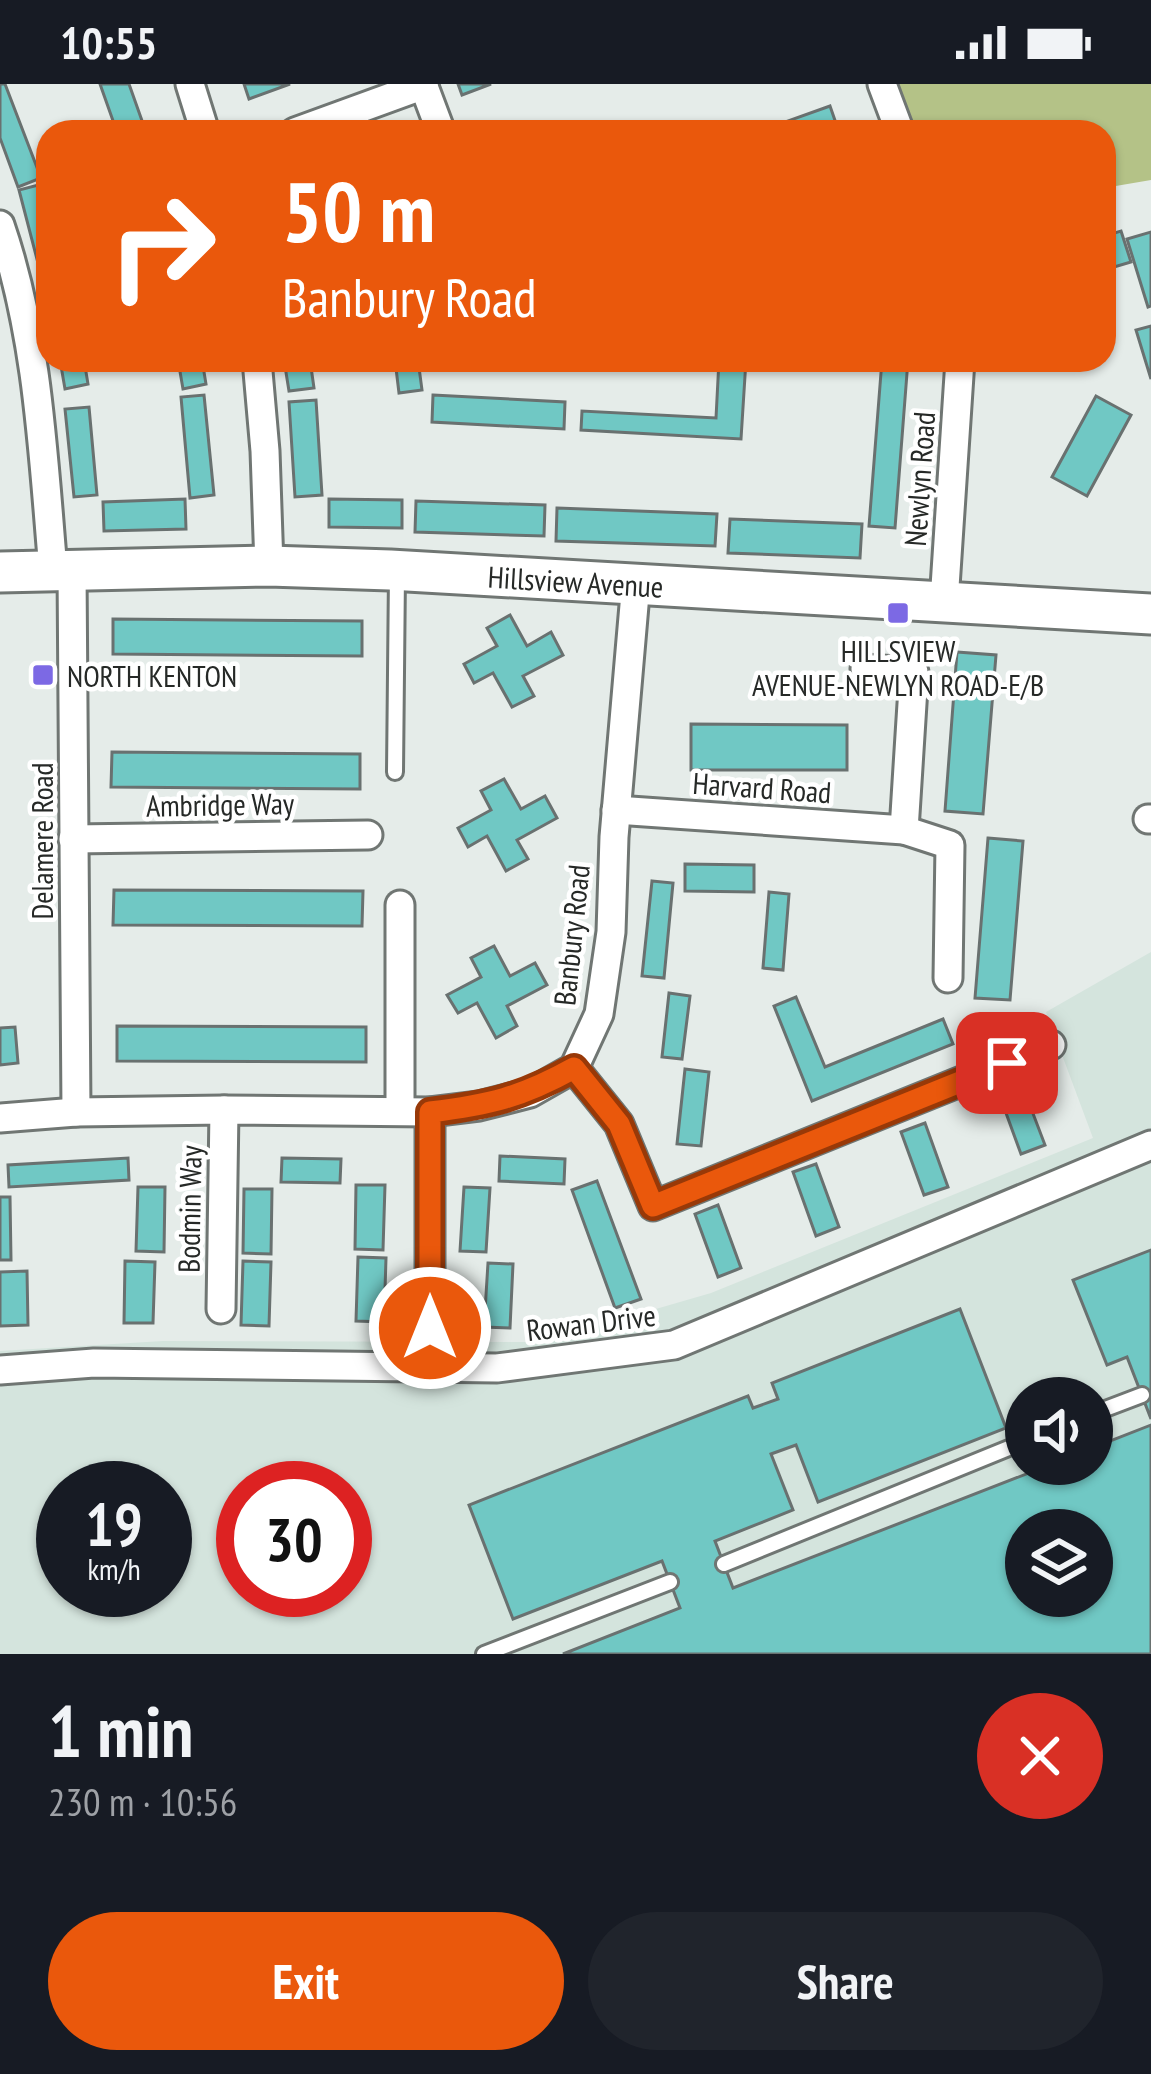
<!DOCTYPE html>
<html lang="en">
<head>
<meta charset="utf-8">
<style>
	:root { --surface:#171b24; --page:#20242c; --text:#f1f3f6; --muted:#9ea1a6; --accent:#ea580c }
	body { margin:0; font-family:"PT Sans Narrow",sans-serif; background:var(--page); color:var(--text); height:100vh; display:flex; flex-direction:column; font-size:45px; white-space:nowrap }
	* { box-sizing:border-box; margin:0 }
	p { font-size:39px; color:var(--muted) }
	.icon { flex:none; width:66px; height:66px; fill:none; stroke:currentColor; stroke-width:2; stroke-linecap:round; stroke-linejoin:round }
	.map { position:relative; height:1570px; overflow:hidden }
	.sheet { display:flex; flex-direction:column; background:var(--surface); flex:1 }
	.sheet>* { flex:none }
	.top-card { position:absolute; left:36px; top:36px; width:1080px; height:252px; border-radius:36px; box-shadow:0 3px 9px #0004; background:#ea580c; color:#fff; overflow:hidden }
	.tools { position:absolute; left:1005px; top:1293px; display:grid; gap:24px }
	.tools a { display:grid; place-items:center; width:108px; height:108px; border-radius:50%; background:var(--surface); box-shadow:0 3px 9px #0004; font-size:60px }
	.speed { position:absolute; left:36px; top:1377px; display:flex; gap:24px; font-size:60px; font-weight:700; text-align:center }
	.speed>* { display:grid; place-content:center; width:156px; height:156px; border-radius:50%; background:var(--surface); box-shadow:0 3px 9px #0004; line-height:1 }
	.speed small { font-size:30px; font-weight:400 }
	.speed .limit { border:18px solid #d22; background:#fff; color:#111 }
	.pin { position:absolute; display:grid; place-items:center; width:102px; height:102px; color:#fff; margin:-51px; border-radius:24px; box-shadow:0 6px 18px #0006 }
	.me { position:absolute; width:132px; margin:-66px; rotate:0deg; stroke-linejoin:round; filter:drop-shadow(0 0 9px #0008) }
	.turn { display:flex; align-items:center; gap:42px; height:252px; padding:0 48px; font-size:54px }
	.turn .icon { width:156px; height:156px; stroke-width:2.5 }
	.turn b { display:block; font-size:84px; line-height:102px }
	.round { display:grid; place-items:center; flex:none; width:126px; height:126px; border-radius:63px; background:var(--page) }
	.summary { display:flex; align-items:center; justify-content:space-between; height:204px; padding:0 48px }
	h1 { font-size:72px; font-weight:600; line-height:90px }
	.button { display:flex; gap:24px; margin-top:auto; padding:24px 48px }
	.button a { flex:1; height:138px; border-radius:72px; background:var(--accent); color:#fff; font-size:48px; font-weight:600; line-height:138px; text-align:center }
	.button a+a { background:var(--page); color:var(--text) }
	.status { display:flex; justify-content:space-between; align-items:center; height:84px; padding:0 60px; background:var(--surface); direction:ltr }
	.status svg { height:33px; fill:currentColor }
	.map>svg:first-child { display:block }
	.built { fill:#d4e4dd; fill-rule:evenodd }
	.green { fill:#b4c287 }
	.building { fill:#70c8c4; stroke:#697170; stroke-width:3; fill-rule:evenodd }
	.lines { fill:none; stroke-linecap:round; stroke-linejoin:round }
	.lane-casing { stroke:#707673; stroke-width:20 }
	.street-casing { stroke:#707673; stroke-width:33 }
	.secondary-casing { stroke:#707673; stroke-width:45 }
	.lane { stroke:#fff; stroke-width:14 }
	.street { stroke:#fff; stroke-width:27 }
	.secondary { stroke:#fff; stroke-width:39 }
	.route-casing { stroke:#983908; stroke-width:30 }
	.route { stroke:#ea580c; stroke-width:21 }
	.poi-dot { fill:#7c69e4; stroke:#fff; stroke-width:4.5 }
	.labels { text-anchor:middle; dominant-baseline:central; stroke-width:9; stroke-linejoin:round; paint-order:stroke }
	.street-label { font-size:30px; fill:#262927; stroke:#fff }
	.poi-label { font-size:30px; fill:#262927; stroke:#fff }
</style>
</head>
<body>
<div class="status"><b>10:55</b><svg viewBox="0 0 49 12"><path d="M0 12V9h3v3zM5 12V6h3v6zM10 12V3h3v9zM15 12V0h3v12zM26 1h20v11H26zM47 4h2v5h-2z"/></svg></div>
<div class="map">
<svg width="1151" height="1570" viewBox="0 0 1151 1570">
	<rect width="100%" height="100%" fill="#e5ece9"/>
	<path class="built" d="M 1151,868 L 1151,1570 L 0,1570 L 0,1267 L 163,1257 L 542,1258 L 711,1209 L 1093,1054 L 1046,928 ZM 1026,1314 L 1092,1314 L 1092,1380 L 1026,1380 ZM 63,1404 L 165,1404 L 165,1506 L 63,1506 ZM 243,1404 L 345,1404 L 345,1506 L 243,1506 ZM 1026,1446 L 1092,1446 L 1092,1512 L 1026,1512 Z"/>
	<polygon class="green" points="891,0 1151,0 1151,96 1104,104 1104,48 908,48"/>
	<g class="building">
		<polygon points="0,0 5,0 41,94 18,103 0,54"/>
		<polygon points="100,0 129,0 146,48 117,48"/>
		<polygon points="244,0 290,0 249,15"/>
		<polygon points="458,0 491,0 462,11"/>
		<polygon points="830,22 839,48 757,48"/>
		<polygon points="42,100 48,123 48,205 45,206 19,106"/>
		<polygon points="1121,147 1131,178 1104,186 1104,152"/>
		<polygon points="1151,148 1151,222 1148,223 1127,155"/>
		<polygon points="1151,242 1151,295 1136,246"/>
		<polygon points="60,276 84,276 88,300 65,305"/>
		<polygon points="178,276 202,276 206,300 183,305"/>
		<polygon points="284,276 310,276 314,304 289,307"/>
		<polygon points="395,276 418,276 422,306 399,309"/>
		<polygon points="719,276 746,276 741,355 581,346 582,327 716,334"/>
		<polygon points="882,276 908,276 895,444 869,442"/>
		<polygon points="204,311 214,411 190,414 181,313"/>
		<polygon points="433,311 565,318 564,345 432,338"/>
		<polygon points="1096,312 1131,331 1087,412 1052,393"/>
		<polygon points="316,316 322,411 295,413 289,318"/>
		<polygon points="89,323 97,411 74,413 65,325"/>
		<polygon points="185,415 186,445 104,447 103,418"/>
		<polygon points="329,415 402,416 402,444 329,443"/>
		<polygon points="416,417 545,421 544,452 415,448"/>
		<polygon points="557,424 717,430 715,462 556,457"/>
		<polygon points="730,435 862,440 860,474 728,469"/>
		<polygon points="510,531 527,562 551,548 563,571 523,592 534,612 512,623 493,589 474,599 464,580 497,562 487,544"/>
		<polygon points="113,535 362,537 362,572 113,570"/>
		<polygon points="957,568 996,571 983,730 945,727"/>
		<polygon points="691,640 847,641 847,686 691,686"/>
		<polygon points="112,668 360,670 360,705 111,703"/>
		<polygon points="504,695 521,725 545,712 557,734 517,756 528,775 506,787 487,752 468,763 458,744 491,726 481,707"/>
		<polygon points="988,754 1023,757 1010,916 975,914"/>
		<polygon points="685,780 754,781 754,808 685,807"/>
		<polygon points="652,797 673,799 664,894 642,892"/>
		<polygon points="114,806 363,807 362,842 113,841"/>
		<polygon points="769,808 789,810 783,886 763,884"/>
		<polygon points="494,862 510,892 535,879 547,901 507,922 517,942 496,954 477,919 458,929 447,911 481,893 471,874"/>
		<polygon points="669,909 690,912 682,975 662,973"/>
		<polygon points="796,913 825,983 943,935 953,960 812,1017 774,922"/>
		<polygon points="117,942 366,943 366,978 117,977"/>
		<polygon points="15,943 18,979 0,981 0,944"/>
		<polygon points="685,985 709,988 701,1062 677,1060"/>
		<polygon points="1021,998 1045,1061 1021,1070 998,1007"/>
		<polygon points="925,1039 948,1103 924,1111 901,1048"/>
		<polygon points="500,1072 565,1075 564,1100 499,1097"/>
		<polygon points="128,1074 129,1096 9,1103 8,1081"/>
		<polygon points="282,1074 341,1075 340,1099 281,1098"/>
		<polygon points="816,1080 839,1143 816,1152 793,1088"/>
		<polygon points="597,1097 641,1215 615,1224 572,1106"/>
		<polygon points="356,1101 385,1101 383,1166 355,1165"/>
		<polygon points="138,1103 165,1103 164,1168 136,1167"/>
		<polygon points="464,1103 490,1104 486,1168 460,1167"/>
		<polygon points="244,1105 272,1105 271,1170 243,1169"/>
		<polygon points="0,1113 10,1113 11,1176 0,1176"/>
		<polygon points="718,1121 741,1184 718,1193 695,1130"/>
		<polygon points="1151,1166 1151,1335 1127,1273 1107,1281 1073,1196"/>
		<polygon points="358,1173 386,1174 384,1238 356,1237"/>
		<polygon points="125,1177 155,1178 153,1239 124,1239"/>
		<polygon points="243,1177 271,1178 269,1242 241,1241"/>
		<polygon points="488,1179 513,1180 510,1244 484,1243"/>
		<polygon points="27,1187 28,1241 0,1242 0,1188"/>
		<path d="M 960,1225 L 1006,1344 L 818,1418 L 796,1361 L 771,1370 L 793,1426 L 715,1457 L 733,1504 L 1052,1380 L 1092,1380 L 1092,1364 L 1151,1341 L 1151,1570 L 563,1570 L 680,1524 L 662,1477 L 513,1535 L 469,1421 L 748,1312 L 753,1324 L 778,1315 L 772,1299 ZM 1026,1446 L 1092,1446 L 1092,1512 L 1026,1512 Z"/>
	</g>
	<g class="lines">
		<defs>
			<g id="lane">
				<polyline points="395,688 397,489"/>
				<polyline points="1092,1330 1142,1311"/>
				<polyline points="724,1480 1026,1357"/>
				<polyline points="484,1570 670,1498"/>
			</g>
			<g id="street">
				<polyline points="190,0 205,48"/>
				<polyline points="423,0 441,48"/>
				<polyline points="882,0 900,48"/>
				<polyline points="295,48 424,1"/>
				<path d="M 0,141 C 38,252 43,370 53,486"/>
				<polyline points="257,276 265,367 269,482"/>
				<polyline points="72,486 76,1028"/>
				<polyline points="944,518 960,276"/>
				<polyline points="865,585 914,588 904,746 950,761 948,894"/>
				<polyline points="616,726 904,746"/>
				<polyline points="1148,735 1151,735"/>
				<polyline points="73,755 368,751"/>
				<polyline points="400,821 400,1027"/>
				<polyline points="574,984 619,1040 653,1122 1051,961"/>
				<polyline points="430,1028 430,1244"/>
				<polyline points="0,1034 76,1028 224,1026 430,1028 479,1022 530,1009 574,984 599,930 611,848 614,753 636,498"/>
				<polyline points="221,1225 224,1026"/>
				<polyline points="0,1286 94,1279 497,1284 674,1261 1151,1061"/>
			</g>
			<g id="secondary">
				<path id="s1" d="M 0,488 L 269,482 L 390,486 L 1151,530"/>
			</g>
		</defs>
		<use href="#lane" class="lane-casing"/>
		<use href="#street" class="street-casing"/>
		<use href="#secondary" class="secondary-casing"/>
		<use href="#lane" class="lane"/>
		<use href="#street" class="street"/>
		<use href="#secondary" class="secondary"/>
	</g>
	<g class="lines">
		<defs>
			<path id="route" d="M 430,1244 L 430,1028 C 489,1021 522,1013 574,984 L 619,1040 L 653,1122 L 1007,979"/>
		</defs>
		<use href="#route" class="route-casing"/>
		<use href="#route" class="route"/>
	</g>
	<g class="poi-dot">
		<rect x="886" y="517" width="24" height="24" rx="6"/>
		<rect x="31" y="579" width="24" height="24" rx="6"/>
	</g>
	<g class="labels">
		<g class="street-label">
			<text transform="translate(919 395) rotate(-86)">Newlyn Road</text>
			<text stroke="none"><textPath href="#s1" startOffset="576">Hillsview Avenue</textPath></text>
			<text transform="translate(762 703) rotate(4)">Harvard Road</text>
			<text transform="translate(220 720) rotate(-1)">Ambridge Way</text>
			<text transform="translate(41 757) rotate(-90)">Delamere Road</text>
			<text transform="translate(571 851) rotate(-84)">Banbury Road</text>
			<text transform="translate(189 1125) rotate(-89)">Bodmin Way</text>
			<text transform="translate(591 1238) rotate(-7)">Rowan Drive</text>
		</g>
		<g class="poi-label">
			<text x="898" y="566">HILLSVIEW<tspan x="898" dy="34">AVENUE-NEWLYN ROAD-E/B</tspan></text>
			<text x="67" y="591" text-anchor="start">NORTH KENTON</text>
		</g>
	</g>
</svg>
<div class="tools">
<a><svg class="icon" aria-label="sound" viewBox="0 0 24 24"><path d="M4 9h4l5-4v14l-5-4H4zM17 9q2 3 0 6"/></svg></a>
<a><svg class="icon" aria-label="layers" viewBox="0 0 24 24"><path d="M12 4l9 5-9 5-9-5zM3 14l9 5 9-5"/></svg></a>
</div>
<div class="speed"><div>19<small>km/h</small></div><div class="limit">30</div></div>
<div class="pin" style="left:1007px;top:979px;background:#d93025"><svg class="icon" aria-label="arrive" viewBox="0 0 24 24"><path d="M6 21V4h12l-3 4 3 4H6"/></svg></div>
<svg class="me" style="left:430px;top:1244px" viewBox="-20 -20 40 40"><circle r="17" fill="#ea580c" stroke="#fff" stroke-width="3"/><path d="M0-11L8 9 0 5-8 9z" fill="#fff"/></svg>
<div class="top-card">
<div class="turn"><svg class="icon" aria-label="right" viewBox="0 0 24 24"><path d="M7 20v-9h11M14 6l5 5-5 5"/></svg><div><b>50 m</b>Banbury Road</div></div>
</div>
</div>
<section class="sheet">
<div class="summary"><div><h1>1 min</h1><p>230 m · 10:56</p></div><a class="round" style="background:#d93025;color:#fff"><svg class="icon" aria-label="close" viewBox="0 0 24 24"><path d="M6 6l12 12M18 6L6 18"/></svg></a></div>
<div class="button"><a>Exit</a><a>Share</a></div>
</section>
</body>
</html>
